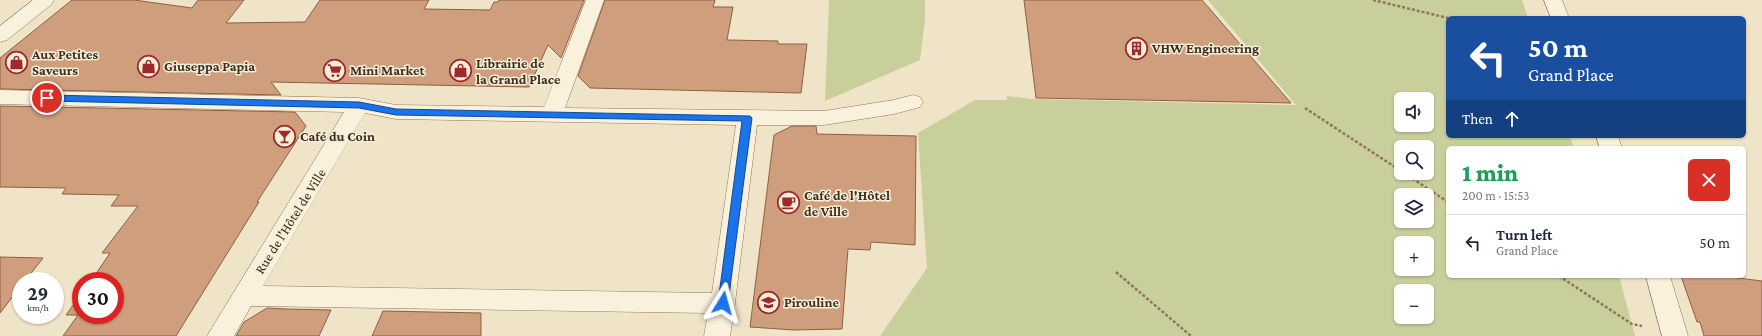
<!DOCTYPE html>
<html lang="en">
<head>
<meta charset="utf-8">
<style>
	:root { --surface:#fff; --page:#f2f2f3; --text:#1f2937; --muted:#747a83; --line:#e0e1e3 }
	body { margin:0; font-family:"Crimson Pro",serif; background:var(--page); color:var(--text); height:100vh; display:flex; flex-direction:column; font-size:15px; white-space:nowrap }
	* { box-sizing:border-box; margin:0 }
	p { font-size:13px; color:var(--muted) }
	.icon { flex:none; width:22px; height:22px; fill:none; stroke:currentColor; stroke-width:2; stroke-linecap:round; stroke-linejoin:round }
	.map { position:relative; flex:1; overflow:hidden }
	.drawer { position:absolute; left:1446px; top:146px; width:300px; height:132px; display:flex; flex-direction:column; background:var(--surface); border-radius:6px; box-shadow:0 1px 3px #0004 }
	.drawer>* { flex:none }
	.guide { position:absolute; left:1446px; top:16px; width:300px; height:122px; border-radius:6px; box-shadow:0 1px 3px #0004; background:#1a4fa0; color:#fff; overflow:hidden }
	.fabs { position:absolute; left:1394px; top:92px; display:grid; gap:8px }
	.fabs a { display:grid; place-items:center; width:40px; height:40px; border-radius:6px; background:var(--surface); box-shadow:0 1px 3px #0004; font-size:20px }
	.speed { position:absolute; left:12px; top:272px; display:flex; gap:8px; font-size:20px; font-weight:700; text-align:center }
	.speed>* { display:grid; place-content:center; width:52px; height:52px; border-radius:50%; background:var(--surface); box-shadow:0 1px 3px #0004; line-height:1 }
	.speed small { font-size:10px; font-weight:400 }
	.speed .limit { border:6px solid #d22; background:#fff; color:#111 }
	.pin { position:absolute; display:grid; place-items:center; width:34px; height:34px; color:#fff; margin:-17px; border:2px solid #fff; border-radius:50%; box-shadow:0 1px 4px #0007 }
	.me { position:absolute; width:44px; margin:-22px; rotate:8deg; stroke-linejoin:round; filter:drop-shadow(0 0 3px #0008) }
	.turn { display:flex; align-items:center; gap:14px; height:84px; padding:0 16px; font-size:18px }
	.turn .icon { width:52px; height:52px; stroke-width:2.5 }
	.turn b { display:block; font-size:28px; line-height:34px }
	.then { display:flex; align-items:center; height:38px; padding:0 16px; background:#0003; gap:8px; font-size:15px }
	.round { display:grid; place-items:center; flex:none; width:42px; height:42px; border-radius:6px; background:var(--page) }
	.overview { display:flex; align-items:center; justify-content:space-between; height:68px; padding:0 16px }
	h1 { font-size:24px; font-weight:800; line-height:30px; color:#1e9e55 }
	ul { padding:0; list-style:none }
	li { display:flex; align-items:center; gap:12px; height:56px; padding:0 16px; border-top:1px solid var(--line) }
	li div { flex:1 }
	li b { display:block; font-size:15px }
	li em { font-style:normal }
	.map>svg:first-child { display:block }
	.green { fill:#c9cf9b; fill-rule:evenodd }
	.building { fill:#cf9f7d; stroke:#8d5f41 }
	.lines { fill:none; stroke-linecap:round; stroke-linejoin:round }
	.minor-casing { stroke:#8d765c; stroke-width:1 }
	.path { stroke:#8d765c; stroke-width:2.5; stroke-dasharray:3 2; stroke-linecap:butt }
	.minor { fill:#faf1dc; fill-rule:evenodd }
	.route { fill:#1a73e8; stroke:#114b97 }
	.labels { text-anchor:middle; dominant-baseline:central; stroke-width:3; stroke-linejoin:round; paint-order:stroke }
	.poi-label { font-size:14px; font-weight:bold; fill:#3d2e20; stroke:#f7eed8; text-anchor:start }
	.street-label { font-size:14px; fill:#3d2e20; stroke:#f7eed8 }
</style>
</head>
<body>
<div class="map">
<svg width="1762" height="336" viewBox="0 0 1762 336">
	<rect width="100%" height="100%" fill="#f0e4c8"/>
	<g class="green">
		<polygon points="829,0 925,0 925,19 920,60 825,101"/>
		<path d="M 1208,0 L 1522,0 L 1528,18 L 1448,18 L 1448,136 L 1570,136 L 1574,148 L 1448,148 L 1448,276 L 1619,276 L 1635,336 L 880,336 L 927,268 L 918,133 L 975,100 L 1007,100 L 1007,96 L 1032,99 L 1296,105 ZM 1401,99 L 1427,99 L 1427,125 L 1401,125 ZM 1401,147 L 1427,147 L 1427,173 L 1401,173 ZM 1401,195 L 1427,195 L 1427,221 L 1401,221 ZM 1401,243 L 1427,243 L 1427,269 L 1401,269 ZM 1401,291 L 1427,291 L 1427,317 L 1401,317 Z"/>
	</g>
	<g class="building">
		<polygon points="72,0 134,0 192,8 198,0 244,0 226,23 305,22 320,0 429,0 424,9 490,10 494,2 498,2 499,0 584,0 561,58 548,45 529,87 271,82 281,95 0,89 0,58"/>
		<polygon points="605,0 715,0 713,7 733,7 727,40 778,41 778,44 807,44 801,93 590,88 578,76"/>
		<polygon points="1024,0 1202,0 1291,103 1036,98"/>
		<polygon points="0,106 295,112 306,126 257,202 259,202 176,336 63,336 78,315 66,315 81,294 81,315 115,315 115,281 91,281 110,253 102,253 138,206 111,206 119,195 62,194 66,188 0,187"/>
		<polygon points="792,126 816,126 817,134 916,136 915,245 871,242 870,250 848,249 842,329 794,330 750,327 774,135"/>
		<polygon points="0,257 43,258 25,281 21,281 21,286 0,313"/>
		<polygon points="1681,276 1722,276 1762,281 1762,336 1704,336 1700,322 1697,322"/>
		<polygon points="267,308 287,309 331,310 319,336 236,336 244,322"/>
		<polygon points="383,311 481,313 481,336 372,336"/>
	</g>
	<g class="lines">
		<defs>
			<g id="minor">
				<polygon points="33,0 54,0 52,4 7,40 0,42 0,26"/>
				<path d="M 586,0 L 604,0 L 565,108 L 824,111 L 894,100 L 913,95 L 920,97 L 923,102 L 920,107 L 894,114 L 824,125 L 757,125 L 735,303 L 730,336 L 704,336 L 708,313 L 251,306 L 234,336 L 207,336 L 344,112 L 0,104 L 0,90 L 359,98 L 396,105 L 544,107 ZM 365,113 L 396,119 L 736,125 L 712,293 L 263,286 Z"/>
				<polygon points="1544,0 1562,0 1569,18 1551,18"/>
				<polygon points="1596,136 1618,136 1622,148 1600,148"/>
				<polygon points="1646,276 1670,276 1688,336 1662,336"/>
			</g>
		</defs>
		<use href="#minor" class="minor-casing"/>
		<g class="path">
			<polyline points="1373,0 1448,18"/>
			<polyline points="1305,108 1401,171"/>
			<polyline points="1404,173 1448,202"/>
			<polyline points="1116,272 1191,336"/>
			<polyline points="1559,276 1632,324 1642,326"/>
		</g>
		<use href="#minor" class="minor"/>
	</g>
	<polygon class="route" points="47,95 359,102 396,109 750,116 752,118 728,303 726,306 723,308 719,306 718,303 742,121 396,115 359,108 47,101 43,98"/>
	<defs>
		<symbol id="building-ring" viewBox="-11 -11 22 22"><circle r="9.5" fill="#f7eed8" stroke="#9e2a2b" stroke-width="1.5"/><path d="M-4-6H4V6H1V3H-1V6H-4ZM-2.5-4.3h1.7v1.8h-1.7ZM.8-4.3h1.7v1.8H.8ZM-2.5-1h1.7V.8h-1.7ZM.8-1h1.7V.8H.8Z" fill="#9e2a2b"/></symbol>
		<symbol id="shop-ring" viewBox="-11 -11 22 22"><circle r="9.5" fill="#f7eed8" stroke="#9e2a2b" stroke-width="1.5"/><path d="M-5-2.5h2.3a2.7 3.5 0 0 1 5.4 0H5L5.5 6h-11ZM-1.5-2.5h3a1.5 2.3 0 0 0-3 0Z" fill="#9e2a2b"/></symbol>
		<symbol id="supermarket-ring" viewBox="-11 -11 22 22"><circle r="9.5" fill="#f7eed8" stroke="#9e2a2b" stroke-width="1.5"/><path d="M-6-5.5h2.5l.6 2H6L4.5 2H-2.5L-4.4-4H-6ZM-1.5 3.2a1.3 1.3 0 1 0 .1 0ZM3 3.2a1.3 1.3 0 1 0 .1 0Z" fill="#9e2a2b"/></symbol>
		<symbol id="bar-ring" viewBox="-11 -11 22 22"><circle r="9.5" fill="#f7eed8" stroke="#9e2a2b" stroke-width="1.5"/><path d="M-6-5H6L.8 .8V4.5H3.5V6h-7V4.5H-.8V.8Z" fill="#9e2a2b"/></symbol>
		<symbol id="cafe-ring" viewBox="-11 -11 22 22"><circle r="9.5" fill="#f7eed8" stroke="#9e2a2b" stroke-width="1.5"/><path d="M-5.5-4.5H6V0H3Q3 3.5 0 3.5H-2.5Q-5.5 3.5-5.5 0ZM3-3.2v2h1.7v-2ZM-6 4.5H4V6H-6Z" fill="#9e2a2b"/></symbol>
		<symbol id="school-ring" viewBox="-11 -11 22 22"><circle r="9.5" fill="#f7eed8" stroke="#9e2a2b" stroke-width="1.5"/><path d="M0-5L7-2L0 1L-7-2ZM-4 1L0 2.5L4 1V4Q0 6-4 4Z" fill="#9e2a2b"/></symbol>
	</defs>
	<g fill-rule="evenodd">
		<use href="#building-ring" x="1124" y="36" width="25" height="25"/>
		<use href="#shop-ring" x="4" y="50" width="25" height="25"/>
		<use href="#shop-ring" x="136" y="54" width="25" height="25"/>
		<use href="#supermarket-ring" x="322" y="58" width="25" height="25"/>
		<use href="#shop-ring" x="448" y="58" width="25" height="25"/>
		<use href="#bar-ring" x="272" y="124" width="25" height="25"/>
		<use href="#cafe-ring" x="776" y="190" width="25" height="25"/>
		<use href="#school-ring" x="756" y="290" width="25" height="25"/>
	</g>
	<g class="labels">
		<g class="poi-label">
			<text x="1152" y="48">VHW Engineering</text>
			<text x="32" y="54">Aux Petites<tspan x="32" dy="16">Saveurs</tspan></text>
			<text x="476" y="63">Librairie de<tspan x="476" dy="16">la Grand Place</tspan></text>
			<text x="164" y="66">Giuseppa Papia</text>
			<text x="350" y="70">Mini Market</text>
			<text x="300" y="136">Café du Coin</text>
			<text x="804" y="195">Café de l'Hôtel<tspan x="804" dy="16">de Ville</tspan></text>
			<text x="784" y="302">Pirouline</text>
		</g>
		<g class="street-label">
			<text transform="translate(290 221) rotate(-58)">Rue de l'Hôtel de Ville</text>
		</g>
	</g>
</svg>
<div class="fabs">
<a><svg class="icon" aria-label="sound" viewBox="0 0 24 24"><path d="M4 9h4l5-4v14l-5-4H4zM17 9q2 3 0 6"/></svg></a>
<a><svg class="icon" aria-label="search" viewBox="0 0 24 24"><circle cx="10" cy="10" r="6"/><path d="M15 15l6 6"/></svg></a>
<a><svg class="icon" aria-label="layers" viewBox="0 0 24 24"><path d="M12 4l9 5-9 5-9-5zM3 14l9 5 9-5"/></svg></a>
<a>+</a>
<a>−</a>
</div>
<div class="speed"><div>29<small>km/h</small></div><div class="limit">30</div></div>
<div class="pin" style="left:47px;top:98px;background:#d93025"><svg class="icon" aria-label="arrive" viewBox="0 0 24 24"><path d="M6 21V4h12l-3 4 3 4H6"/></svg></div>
<svg class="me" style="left:723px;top:303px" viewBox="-20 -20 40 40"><path d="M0-17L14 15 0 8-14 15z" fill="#1a73e8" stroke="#fff" stroke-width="4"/></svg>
<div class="guide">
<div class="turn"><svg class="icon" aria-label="left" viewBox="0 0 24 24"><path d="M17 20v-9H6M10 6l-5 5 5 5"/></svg><div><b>50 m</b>Grand Place</div></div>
<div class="then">Then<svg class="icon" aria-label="ahead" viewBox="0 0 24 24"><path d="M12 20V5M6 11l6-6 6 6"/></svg></div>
</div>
<section class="drawer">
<div class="overview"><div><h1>1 min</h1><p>200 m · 15:53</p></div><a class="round" style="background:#d93025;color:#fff"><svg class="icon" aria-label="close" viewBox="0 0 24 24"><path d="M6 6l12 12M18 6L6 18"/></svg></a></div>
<ul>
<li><svg class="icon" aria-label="left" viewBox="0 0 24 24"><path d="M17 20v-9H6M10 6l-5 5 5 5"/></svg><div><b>Turn left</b><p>Grand Place</p></div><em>50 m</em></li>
</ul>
</section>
</div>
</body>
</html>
